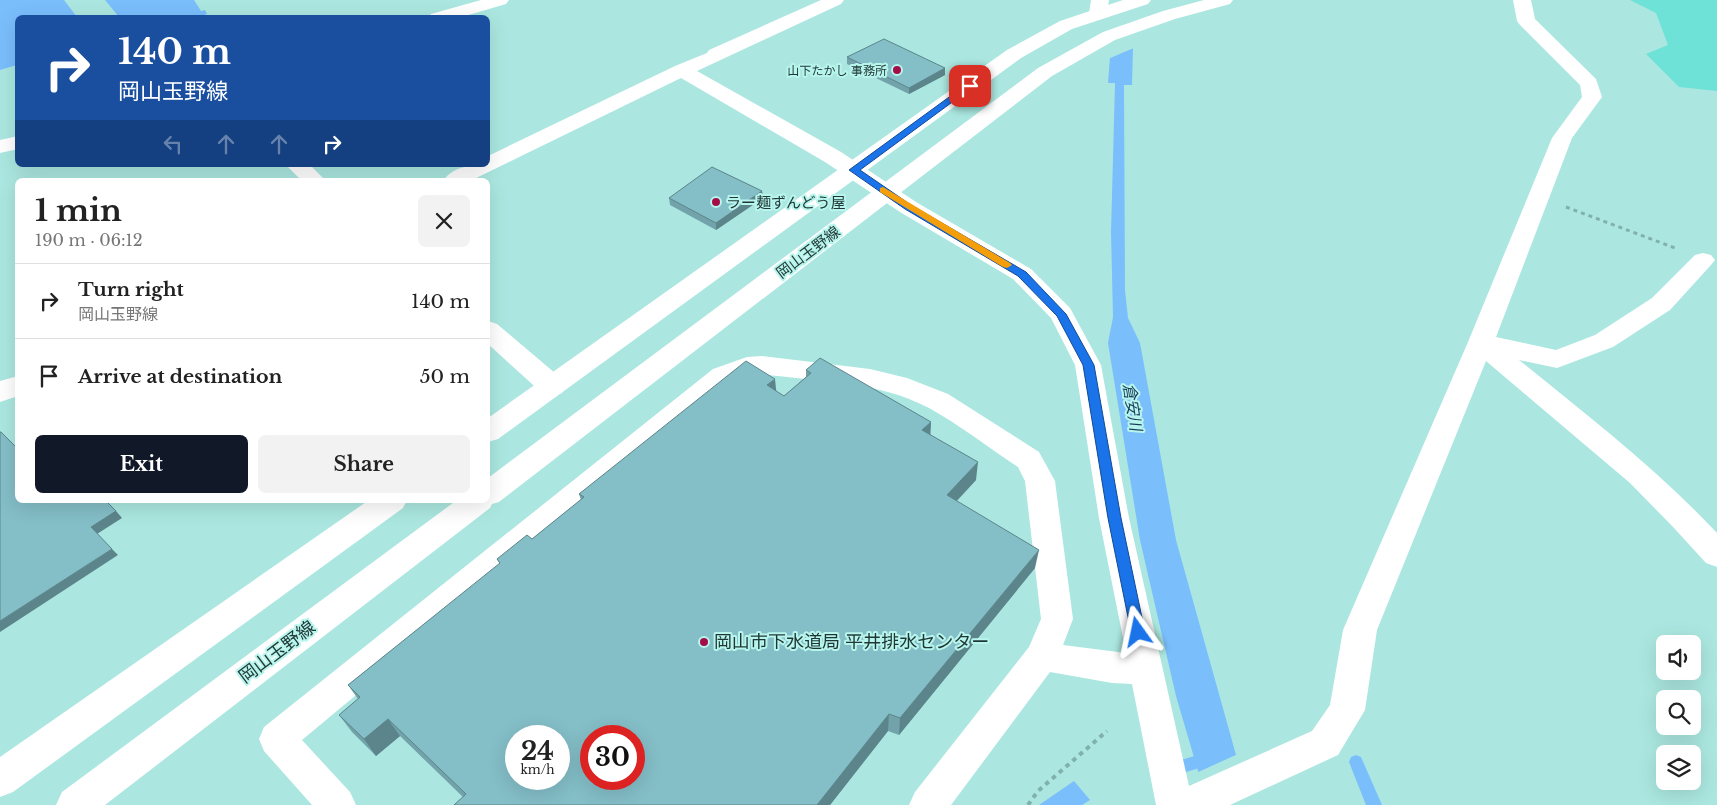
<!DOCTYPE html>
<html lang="en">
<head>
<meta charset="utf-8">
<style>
	:root { --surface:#fff; --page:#f2f2f2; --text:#222; --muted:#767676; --line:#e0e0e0; --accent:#111827 }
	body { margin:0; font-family:"Libre Baskerville","Noto Sans JP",serif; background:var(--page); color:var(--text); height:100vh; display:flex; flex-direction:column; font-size:19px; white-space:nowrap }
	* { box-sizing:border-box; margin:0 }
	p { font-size:16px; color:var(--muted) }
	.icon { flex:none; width:28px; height:28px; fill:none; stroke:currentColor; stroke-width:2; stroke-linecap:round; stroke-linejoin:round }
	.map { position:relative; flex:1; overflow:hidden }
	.drawer { position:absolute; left:15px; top:178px; width:475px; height:325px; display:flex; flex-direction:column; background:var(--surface); border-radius:8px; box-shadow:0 5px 20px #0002 }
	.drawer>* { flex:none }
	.banner { position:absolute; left:15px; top:15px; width:475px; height:152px; border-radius:8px; box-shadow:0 5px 20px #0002; background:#1a4fa0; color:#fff; overflow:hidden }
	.controls { position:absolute; left:1656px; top:635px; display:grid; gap:10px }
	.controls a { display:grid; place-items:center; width:45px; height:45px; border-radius:8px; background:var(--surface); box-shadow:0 5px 20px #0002; font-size:25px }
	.speed { position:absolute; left:505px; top:725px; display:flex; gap:10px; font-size:25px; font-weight:700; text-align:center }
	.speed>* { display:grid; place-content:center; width:65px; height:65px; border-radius:50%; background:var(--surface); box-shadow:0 5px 20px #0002; line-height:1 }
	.speed small { font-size:12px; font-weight:400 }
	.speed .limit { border:8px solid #d22; background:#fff; color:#111 }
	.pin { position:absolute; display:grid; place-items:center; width:42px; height:42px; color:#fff; margin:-21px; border-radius:10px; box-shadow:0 2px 8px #0006 }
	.me { position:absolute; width:55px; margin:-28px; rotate:348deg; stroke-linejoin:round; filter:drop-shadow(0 0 4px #0008) }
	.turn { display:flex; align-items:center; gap:18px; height:105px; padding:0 20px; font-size:22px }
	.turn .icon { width:65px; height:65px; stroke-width:2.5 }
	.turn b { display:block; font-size:35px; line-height:42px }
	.lanes { display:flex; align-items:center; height:48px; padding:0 20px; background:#0003; justify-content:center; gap:25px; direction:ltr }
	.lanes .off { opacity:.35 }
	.round { display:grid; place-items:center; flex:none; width:52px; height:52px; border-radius:8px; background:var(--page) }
	.head { display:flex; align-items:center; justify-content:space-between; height:85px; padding:0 20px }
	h1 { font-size:30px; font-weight:700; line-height:38px }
	.cta { display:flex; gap:10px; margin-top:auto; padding:10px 20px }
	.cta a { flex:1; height:58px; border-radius:8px; background:var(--accent); color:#fff; font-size:20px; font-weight:700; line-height:58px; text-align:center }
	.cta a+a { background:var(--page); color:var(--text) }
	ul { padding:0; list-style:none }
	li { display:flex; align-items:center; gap:15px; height:75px; padding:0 20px; border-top:1px solid var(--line) }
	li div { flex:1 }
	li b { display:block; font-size:19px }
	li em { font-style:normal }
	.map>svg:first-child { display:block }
	.green { fill:#6ee2d7 }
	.water { fill:#7abefc }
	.pier { fill:#abe7e0 }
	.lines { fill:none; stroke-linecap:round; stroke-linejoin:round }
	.stream { fill:#7abefc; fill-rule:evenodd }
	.path-far1 { stroke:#80b1ac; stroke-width:3; stroke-dasharray:4 4; stroke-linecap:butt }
	.path { stroke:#80b1ac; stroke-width:4; stroke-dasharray:4.5 4.5; stroke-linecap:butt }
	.minor { fill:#fff; fill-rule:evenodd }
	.major { fill:#fff; fill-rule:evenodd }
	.wall { fill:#72a3ab }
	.shaded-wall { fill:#5c858b }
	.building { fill:#84bec7; stroke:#5c858b; fill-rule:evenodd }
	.route { fill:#1a73e8; stroke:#114b97 }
	.slow { fill:#f59e0b }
	.poi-dot { fill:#a40e48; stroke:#b8f5ed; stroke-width:2 }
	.labels { text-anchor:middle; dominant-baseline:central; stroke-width:4; stroke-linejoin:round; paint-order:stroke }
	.far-poi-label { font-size:12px; fill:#1e3634; stroke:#b8f5ed; text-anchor:end }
	.poi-label { font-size:15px; fill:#1e3634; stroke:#b8f5ed; text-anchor:start }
	.street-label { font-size:15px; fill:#1e3634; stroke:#b8f5ed }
	.water-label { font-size:16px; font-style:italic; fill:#173b5a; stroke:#b8f5ed }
	.near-poi-label { font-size:18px; fill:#1e3634; stroke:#b8f5ed; text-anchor:start }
	.near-street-label { font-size:18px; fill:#1e3634; stroke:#b8f5ed }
</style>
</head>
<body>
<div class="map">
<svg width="1717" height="805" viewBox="0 0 1717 805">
	<rect width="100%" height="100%" fill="#abe7e0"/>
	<polygon class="green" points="1630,0 1717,0 1717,91 1679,87 1646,54 1668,45 1656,13"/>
	<g class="water">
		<polygon points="0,0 64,0 77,17 18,18 17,65 0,70"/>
		<polygon points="105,0 194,0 201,11 205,10 207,14 197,18 119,17"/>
		<polygon points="1133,48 1132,85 1124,85 1125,290 1128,318 1140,343 1176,540 1250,805 1208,805 1176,696 1140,540 1108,343 1113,317 1111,232 1115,83 1108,83 1110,57"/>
		<polygon points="1074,781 1090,800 1082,805 1039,805"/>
	</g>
	<g class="pier">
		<polygon points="1109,0 1157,0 1136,47 1108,59"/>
		<polygon points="1238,754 1253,805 1205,805 1196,773"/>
	</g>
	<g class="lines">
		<g class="stream">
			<polygon points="1208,752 1213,754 1215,759 1213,764 1186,772 1181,770 1179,765 1181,760"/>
			<polygon points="1356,755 1361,757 1382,805 1366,805 1349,762 1351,757"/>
		</g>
		<polyline class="path-far1" points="1566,207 1675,248"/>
		<polyline class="path" points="1028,805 1038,791 1107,731"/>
		<g class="minor">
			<polygon points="481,0 509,0 506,4 458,18 428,18 431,14"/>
			<path d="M 821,0 L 844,0 L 841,4 L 697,71 L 841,152 L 916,202 L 1031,269 L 1070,308 L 1101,365 L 1129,518 L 1189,786 L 1312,731 L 1330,705 L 1343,630 L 1468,342 L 1552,138 L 1582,97 L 1580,85 L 1520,25 L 1517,21 L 1513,0 L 1531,0 L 1535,19 L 1596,79 L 1602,97 L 1572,138 L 1496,337 L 1556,350 L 1595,335 L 1652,298 L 1695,255 L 1703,253 L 1711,255 L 1715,260 L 1711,265 L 1670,310 L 1613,347 L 1557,368 L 1519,360 C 1587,415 1657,469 1717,533 L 1717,567 L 1706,563 L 1674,528 L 1630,483 L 1486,361 L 1377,630 L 1365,710 L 1338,755 L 1230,805 L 1156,805 L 1132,684 L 1112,683 L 1050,672 L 951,805 L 909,805 L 915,792 L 1029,647 L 1041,619 L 1025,481 L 1018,467 C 989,448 960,425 929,408 C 879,381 816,381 761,374 L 750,375 L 731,383 L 302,740 L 350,792 L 356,805 L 312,805 L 264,751 L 259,739 L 264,727 L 713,369 L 747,357 L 761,356 L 870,369 L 907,378 L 948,394 L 1039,452 L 1055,481 L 1073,619 L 1063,645 L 1126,653 L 1099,518 L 1075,365 L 1051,318 L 1013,279 L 900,212 L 825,162 L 681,78 L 472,180 L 444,180 C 453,166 473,165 488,165 L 488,156 L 675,66 L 707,53 L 709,50 Z"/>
			<polygon points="1091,0 1109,0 1107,13 1104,17 1098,18 1092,17 1089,13"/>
			<polygon points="18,136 18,149 0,153 0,140"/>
			<polygon points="286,165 310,165 325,180 301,180"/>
			<polygon points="488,321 497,324 562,379 566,386 562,393 552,396 542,393 488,344"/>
			<polygon points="18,376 18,396 0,402 0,381"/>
		</g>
		<g class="major">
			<polygon points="1123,0 1151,0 1148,4 1072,29 1021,58 498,439 488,442 488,418 1007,50 1060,21"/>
			<polygon points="1204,0 1233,0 1230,4 1175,19 1115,40 1052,76 499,502 492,504 490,508 105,805 56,805 62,792 457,500 488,500 488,478 1038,68 1103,32 1163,11"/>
			<polygon points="369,500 407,500 403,508 13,792 0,797 0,757"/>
		</g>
	</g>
	<g class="wall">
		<polygon points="847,57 945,68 945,75 909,94 847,64"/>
		<polygon points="762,191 763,198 716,230 670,205 669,198"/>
		<polygon points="806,370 931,422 930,434 976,480 957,501 1035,568 899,735 888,731 830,805 454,805 463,797 400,736 376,756 352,732 339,715 358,699 348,685 500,564 497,559 532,539 581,500 579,494 776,391 784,396 806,377"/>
	</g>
	<g class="shaded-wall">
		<polygon points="945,68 945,75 909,94 909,88"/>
		<polygon points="762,191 763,198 716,230 716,223"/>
		<polygon points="775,379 777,398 767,385"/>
		<polygon points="931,422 930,441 922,430"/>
		<polygon points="978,462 976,480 945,513 947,495"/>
		<polygon points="116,511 122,518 97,534 91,527"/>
		<polygon points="112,549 118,555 0,632 0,621"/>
		<polygon points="1039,550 1035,568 899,735 900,718"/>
		<polygon points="889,714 888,731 830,805 817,805"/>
		<polygon points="388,719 400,736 376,756 364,739"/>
	</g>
	<g class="building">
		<polygon points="884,39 945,68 909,88 847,57"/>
		<polygon points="712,167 762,191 716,223 669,198"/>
		<path d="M 820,358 L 931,422 L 922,430 L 978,462 L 947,495 L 1039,550 L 900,718 L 889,714 L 817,805 L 454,805 L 466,794 L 388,719 L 364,739 L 339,715 L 360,697 L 348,685 L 500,563 L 497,559 L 527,535 L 532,539 L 584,497 L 579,494 L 746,361 L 775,379 L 767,385 L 784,396 L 811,373 L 806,370 ZM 516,736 L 559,736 L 559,779 L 516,779 ZM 591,736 L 634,736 L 634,779 L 591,779 Z"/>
		<polygon points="0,432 1,432 18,449 18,500 105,500 116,511 91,527 112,549 0,621"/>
	</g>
	<polygon class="route" points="967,84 974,86 860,170 911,205 1026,272 1066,314 1094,365 1121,518 1145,632 1143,636 1138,637 1134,636 1131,632 1108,518 1083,365 1057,316 1018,276 905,209 849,170"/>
	<polygon class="slow" points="883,187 1010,263 1012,265 1007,268 1003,267 880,192 880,188"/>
	<g class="poi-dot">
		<circle cx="897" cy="70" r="5"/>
		<circle cx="716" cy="202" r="5"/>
		<circle cx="704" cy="642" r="5"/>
	</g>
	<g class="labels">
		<g class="far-poi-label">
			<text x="887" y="70">山下たかし 事務所</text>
		</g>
		<g class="poi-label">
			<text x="726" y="202">ラー麺ずんどう屋</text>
		</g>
		<g class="street-label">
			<text transform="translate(808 252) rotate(-37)">岡山玉野線</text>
		</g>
		<g class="water-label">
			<text transform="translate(1133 407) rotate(81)">倉安川</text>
		</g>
		<g class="near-poi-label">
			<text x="714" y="642">岡山市下水道局 平井排水センター</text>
		</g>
		<g class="near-street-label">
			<text transform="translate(277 652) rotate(-37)">岡山玉野線</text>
		</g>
	</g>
</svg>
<div class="controls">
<a><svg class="icon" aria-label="sound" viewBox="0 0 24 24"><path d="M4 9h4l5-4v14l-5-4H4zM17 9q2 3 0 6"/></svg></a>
<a><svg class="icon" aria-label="search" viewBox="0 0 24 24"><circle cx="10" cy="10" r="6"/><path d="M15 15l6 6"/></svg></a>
<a><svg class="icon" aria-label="layers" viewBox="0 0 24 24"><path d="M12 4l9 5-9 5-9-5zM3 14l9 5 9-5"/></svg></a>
</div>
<div class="speed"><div>24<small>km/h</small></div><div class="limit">30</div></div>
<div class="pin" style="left:970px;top:86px;background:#d93025"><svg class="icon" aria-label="arrive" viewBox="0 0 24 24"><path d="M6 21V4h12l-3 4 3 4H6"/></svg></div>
<svg class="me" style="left:1138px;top:632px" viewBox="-20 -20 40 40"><path d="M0-17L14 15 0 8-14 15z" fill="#1a73e8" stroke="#fff" stroke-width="4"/></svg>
<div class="banner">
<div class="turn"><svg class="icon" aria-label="right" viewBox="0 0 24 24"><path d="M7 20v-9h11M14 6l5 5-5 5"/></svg><div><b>140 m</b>岡山玉野線</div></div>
<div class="lanes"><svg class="icon off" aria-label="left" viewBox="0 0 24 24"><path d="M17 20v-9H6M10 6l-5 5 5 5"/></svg><svg class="icon off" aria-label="ahead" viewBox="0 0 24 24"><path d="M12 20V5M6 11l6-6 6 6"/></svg><svg class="icon off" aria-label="ahead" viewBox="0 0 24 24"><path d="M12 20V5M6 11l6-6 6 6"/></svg><svg class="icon" aria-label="right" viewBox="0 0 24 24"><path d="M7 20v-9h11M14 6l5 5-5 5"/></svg></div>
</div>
<section class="drawer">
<div class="head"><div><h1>1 min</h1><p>190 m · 06:12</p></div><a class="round"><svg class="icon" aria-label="close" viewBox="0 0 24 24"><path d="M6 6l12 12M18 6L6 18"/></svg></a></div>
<ul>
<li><svg class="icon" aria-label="right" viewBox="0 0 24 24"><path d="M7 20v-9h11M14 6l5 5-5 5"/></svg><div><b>Turn right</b><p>岡山玉野線</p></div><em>140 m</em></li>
<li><svg class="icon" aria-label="arrive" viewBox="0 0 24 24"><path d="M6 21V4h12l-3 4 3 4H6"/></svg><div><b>Arrive at destination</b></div><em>50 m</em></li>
</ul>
<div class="cta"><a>Exit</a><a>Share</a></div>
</section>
</div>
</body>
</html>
